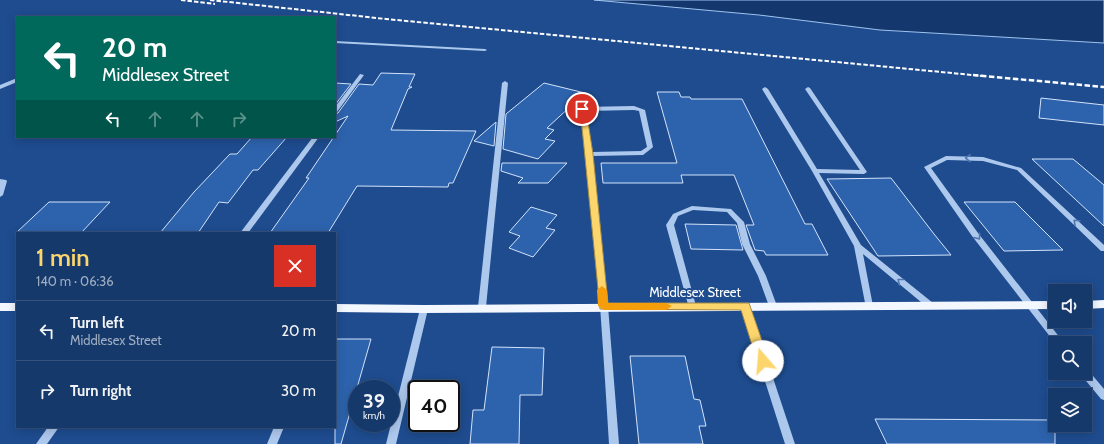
<!DOCTYPE html>
<html lang="en">
<head>
<meta charset="utf-8">
<style>
	:root { --surface:#16396b; --page:#234473; --text:#f1f3f6; --muted:#9eacc1; --line:#35537e; --accent:#fcd66c }
	body { margin:0; font-family:Cabin,sans-serif; background:var(--page); color:var(--text); height:100vh; display:flex; flex-direction:column; font-size:15px; white-space:nowrap }
	* { box-sizing:border-box; margin:0 }
	p { font-size:13px; color:var(--muted) }
	.icon { flex:none; width:22px; height:22px; fill:none; stroke:currentColor; stroke-width:2; stroke-linecap:round; stroke-linejoin:round }
	.map { position:relative; flex:1; overflow:hidden }
	.side { position:absolute; left:16px; top:232px; width:320px; height:196px; display:flex; flex-direction:column; background:var(--surface); border-radius:0px; box-shadow:0 2px 10px #0003,0 0 0 1px var(--line) }
	.side>* { flex:none }
	.hud { position:absolute; left:16px; top:16px; width:320px; height:122px; border-radius:0px; box-shadow:0 2px 10px #0003,0 0 0 1px var(--line); background:#00695c; color:#fff; overflow:hidden }
	.tools { position:absolute; left:1048px; top:284px; display:grid; gap:8px }
	.tools a { display:grid; place-items:center; width:44px; height:44px; border-radius:0px; background:var(--surface); box-shadow:0 2px 10px #0003,0 0 0 1px var(--line); font-size:20px }
	.speed { position:absolute; left:348px; top:380px; display:flex; gap:8px; font-size:20px; font-weight:700; text-align:center }
	.speed>* { display:grid; place-content:center; width:52px; height:52px; border-radius:50%; background:var(--surface); box-shadow:0 2px 10px #0003,0 0 0 1px var(--line); line-height:1 }
	.speed small { font-size:10px; font-weight:400 }
	.speed .limit { border:2px solid #111; border-radius:6px; background:#fff; color:#111 }
	.pin { position:absolute; display:grid; place-items:center; width:34px; height:34px; color:#fff; margin:-17px; border:2px solid #fff; border-radius:50%; box-shadow:0 1px 4px #0007 }
	.me { position:absolute; width:44px; margin:-22px; rotate:342deg; stroke-linejoin:round; filter:drop-shadow(0 0 3px #0008) }
	.turn { display:flex; align-items:center; gap:14px; height:84px; padding:0 20px; font-size:18px }
	.turn .icon { width:52px; height:52px; stroke-width:2.5 }
	.turn b { display:block; font-size:28px; line-height:34px }
	.lanes { display:flex; align-items:center; height:38px; padding:0 20px; background:#0003; justify-content:center; gap:20px; direction:ltr }
	.lanes .off { opacity:.35 }
	.round { display:grid; place-items:center; flex:none; width:42px; height:42px; border-radius:0px; background:var(--page) }
	.head { display:flex; align-items:center; justify-content:space-between; height:68px; padding:0 20px }
	h1 { font-size:24px; font-weight:600; line-height:30px; color:var(--accent) }
	ul { padding:0; list-style:none }
	li { display:flex; align-items:center; gap:12px; height:60px; padding:0 20px; border-top:1px solid var(--line) }
	li div { flex:1 }
	li b { display:block; font-size:15px }
	li em { font-style:normal }
	.map>svg:first-child { display:block }
	.water { fill:#14386e; stroke:#a0c3ef }
	.building { fill:#2d63ad; stroke:#d3e3fa }
	.lines { fill:none; stroke-linecap:round; stroke-linejoin:round }
	.minor { fill:#adc8ed; fill-rule:evenodd }
	.major { fill:#f3f7ff; fill-rule:evenodd }
	.rail-far1 { stroke:#fff; stroke-width:2; stroke-dasharray:4.5 2; stroke-linecap:butt }
	.rail { stroke:#fff; stroke-width:2.5; stroke-dasharray:5.5 2.5; stroke-linecap:butt }
	.oneway { stroke:#5077b0 }
	.route { fill:#fcd66c; stroke:#a48b46 }
	.slow { fill:#f59e0b }
	.labels { text-anchor:middle; dominant-baseline:central; stroke-width:4; stroke-linejoin:round; paint-order:stroke }
	.street-label { font-size:13px; fill:#fff; stroke:#1e4c8f }
</style>
</head>
<body>
<div class="map">
<svg width="1104" height="444" viewBox="0 0 1104 444">
	<rect width="100%" height="100%" fill="#1e4c8f"/>
	<polygon class="water" points="594,0 1104,0 1104,43 880,30 759,15"/>
	<g class="building">
		<polygon points="381,73 415,74 409,87 412,87 408,89 391,130 476,131 453,183 449,183 448,187 357,186 328,233 270,233 309,178 306,178 348,116 335,122 335,114 338,113 359,84 373,85"/>
		<polygon points="335,83 351,84 335,105"/>
		<polygon points="544,83 585,93 547,128 554,130 545,139 555,141 538,159 503,149 506,114"/>
		<polygon points="657,92 679,92 681,97 690,97 691,99 742,99 805,224 812,224 828,255 766,255 764,251 755,250 746,225 754,225 734,175 681,175 683,183 603,183 601,163 677,163"/>
		<polygon points="1041,98 1104,105 1104,125 1039,118"/>
		<polygon points="496,122 494,146 474,141"/>
		<polygon points="252,137 287,137 258,170 253,170 228,203 219,202 198,233 160,233 194,192 230,154 237,154"/>
		<polygon points="1032,159 1073,159 1104,185 1104,226"/>
		<polygon points="502,163 567,163 548,183 518,183 523,178 501,171"/>
		<polygon points="891,178 934,234 951,255 878,256 827,179"/>
		<polygon points="49,202 110,202 81,233 16,233"/>
		<polygon points="964,202 1015,202 1063,250 1004,251"/>
		<polygon points="531,207 557,215 546,228 555,230 533,257 509,248 520,236 509,232"/>
		<polygon points="685,224 736,225 743,250 691,249"/>
		<polygon points="335,339 371,339 341,444 335,444"/>
		<polygon points="492,347 544,348 542,395 520,395 519,444 470,444 473,410 484,410"/>
		<polygon points="630,356 685,356 694,399 700,400 706,426 699,426 703,444 639,444"/>
		<polygon points="875,419 1055,420 1055,444 887,444"/>
	</g>
	<g class="lines">
		<g class="minor">
			<polygon points="335,41 485,49 487,50 485,51 335,43"/>
			<polygon points="360,74 364,75 337,112 335,113 335,107"/>
			<polygon points="17,78 17,82 0,89 0,85"/>
			<polygon points="505,81 508,83 486,307 485,309 479,309 478,307 502,83"/>
			<polygon points="765,87 768,89 817,169 860,170 805,89 808,87 810,88 867,172 864,174 819,173 861,245 933,303 934,305 933,307 927,307 863,254 873,306 872,308 866,308 854,246 812,171 762,89"/>
			<path d="M 634,106 L 645,110 L 653,147 L 652,148 L 643,155 L 592,156 L 608,306 L 619,444 L 609,444 C 602,332 596,220 579,109 L 582,107 ZM 634,110 L 639,111 L 647,147 L 641,151 L 592,152 L 585,111 Z"/>
			<polygon points="313,137 319,137 248,233 240,233"/>
			<polygon points="946,156 983,157 1021,168 1104,245 1104,251 1101,251 1017,170 983,161 947,160 931,168 978,233 1064,343 1055,343 972,236 924,167"/>
			<polygon points="0,179 6,180 7,181 3,195 0,197"/>
			<polygon points="692,206 731,209 744,222 750,244 766,276 777,306 776,308 770,308 769,306 758,276 742,244 737,223 727,212 693,210 678,216 674,225 696,306 695,308 689,308 666,225 673,214"/>
			<polygon points="745,303 748,304 749,306 795,444 785,444 741,306 742,304"/>
			<polygon points="424,306 427,307 428,309 396,444 386,444 420,309 421,307"/>
			<polygon points="1085,369 1088,370 1104,389 1104,400 1101,399 1082,376 1080,373 1085,373"/>
			<polygon points="48,427 59,427 47,444 36,444"/>
			<polygon points="274,427 284,427 277,444 267,444"/>
		</g>
		<g class="major">
			<polygon points="1104,300 1104,308 1085,309 1085,301"/>
			<polygon points="1055,301 1055,309 424,313 335,312 335,304 424,305"/>
			<rect x="0" y="303" width="17" height="8"/>
		</g>
		<g class="rail-far1">
			<polyline points="181,0 215,4"/>
			<polyline points="210,0 386,19 983,76"/>
		</g>
		<polyline class="rail" points="973,75 1104,87"/>
	</g>
	<defs><path id="oneway-chevron" d="M-2-3.5L2.5 0L-2 3.5" fill="none" stroke-width="1.6" stroke-linecap="round" stroke-linejoin="round"/></defs>
	<g class="oneway">
		<use href="#oneway-chevron" transform="translate(968 158) rotate(-178)"/>
		<use href="#oneway-chevron" transform="translate(1076 222) rotate(-137)"/>
		<use href="#oneway-chevron" transform="translate(978 237) rotate(53)"/>
		<use href="#oneway-chevron" transform="translate(900 281) rotate(-141)"/>
	</g>
	<polygon class="route" points="580,107 586,109 593,154 608,303 749,303 769,361 767,364 759,364 757,361 741,310 600,309"/>
	<polygon class="slow" points="602,286 607,290 608,303 666,303 672,306 666,310 604,310 598,306 597,290"/>
	<g class="labels">
		<g class="street-label">
			<text x="695" y="292">Middlesex Street</text>
		</g>
	</g>
</svg>
<div class="tools">
<a><svg class="icon" aria-label="sound" viewBox="0 0 24 24"><path d="M4 9h4l5-4v14l-5-4H4zM17 9q2 3 0 6"/></svg></a>
<a><svg class="icon" aria-label="search" viewBox="0 0 24 24"><circle cx="10" cy="10" r="6"/><path d="M15 15l6 6"/></svg></a>
<a><svg class="icon" aria-label="layers" viewBox="0 0 24 24"><path d="M12 4l9 5-9 5-9-5zM3 14l9 5 9-5"/></svg></a>
</div>
<div class="speed"><div>39<small>km/h</small></div><div class="limit">40</div></div>
<div class="pin" style="left:582px;top:109px;background:#d93025"><svg class="icon" aria-label="arrive" viewBox="0 0 24 24"><path d="M6 21V4h12l-3 4 3 4H6"/></svg></div>
<svg class="me" style="left:763px;top:361px" viewBox="-20 -20 40 40"><circle r="19" fill="#fff"/><path d="M0-13L10 11 0 6-10 11z" fill="#fcd66c"/></svg>
<div class="hud">
<div class="turn"><svg class="icon" aria-label="left" viewBox="0 0 24 24"><path d="M17 20v-9H6M10 6l-5 5 5 5"/></svg><div><b>20 m</b>Middlesex Street</div></div>
<div class="lanes"><svg class="icon" aria-label="left" viewBox="0 0 24 24"><path d="M17 20v-9H6M10 6l-5 5 5 5"/></svg><svg class="icon off" aria-label="ahead" viewBox="0 0 24 24"><path d="M12 20V5M6 11l6-6 6 6"/></svg><svg class="icon off" aria-label="ahead" viewBox="0 0 24 24"><path d="M12 20V5M6 11l6-6 6 6"/></svg><svg class="icon off" aria-label="right" viewBox="0 0 24 24"><path d="M7 20v-9h11M14 6l5 5-5 5"/></svg></div>
</div>
<section class="side">
<div class="head"><div><h1>1 min</h1><p>140 m · 06:36</p></div><a class="round" style="background:#d93025;color:#fff"><svg class="icon" aria-label="close" viewBox="0 0 24 24"><path d="M6 6l12 12M18 6L6 18"/></svg></a></div>
<ul>
<li><svg class="icon" aria-label="left" viewBox="0 0 24 24"><path d="M17 20v-9H6M10 6l-5 5 5 5"/></svg><div><b>Turn left</b><p>Middlesex Street</p></div><em>20 m</em></li>
<li><svg class="icon" aria-label="right" viewBox="0 0 24 24"><path d="M7 20v-9h11M14 6l5 5-5 5"/></svg><div><b>Turn right</b></div><em>30 m</em></li>
</ul>
</section>
</div>
</body>
</html>
